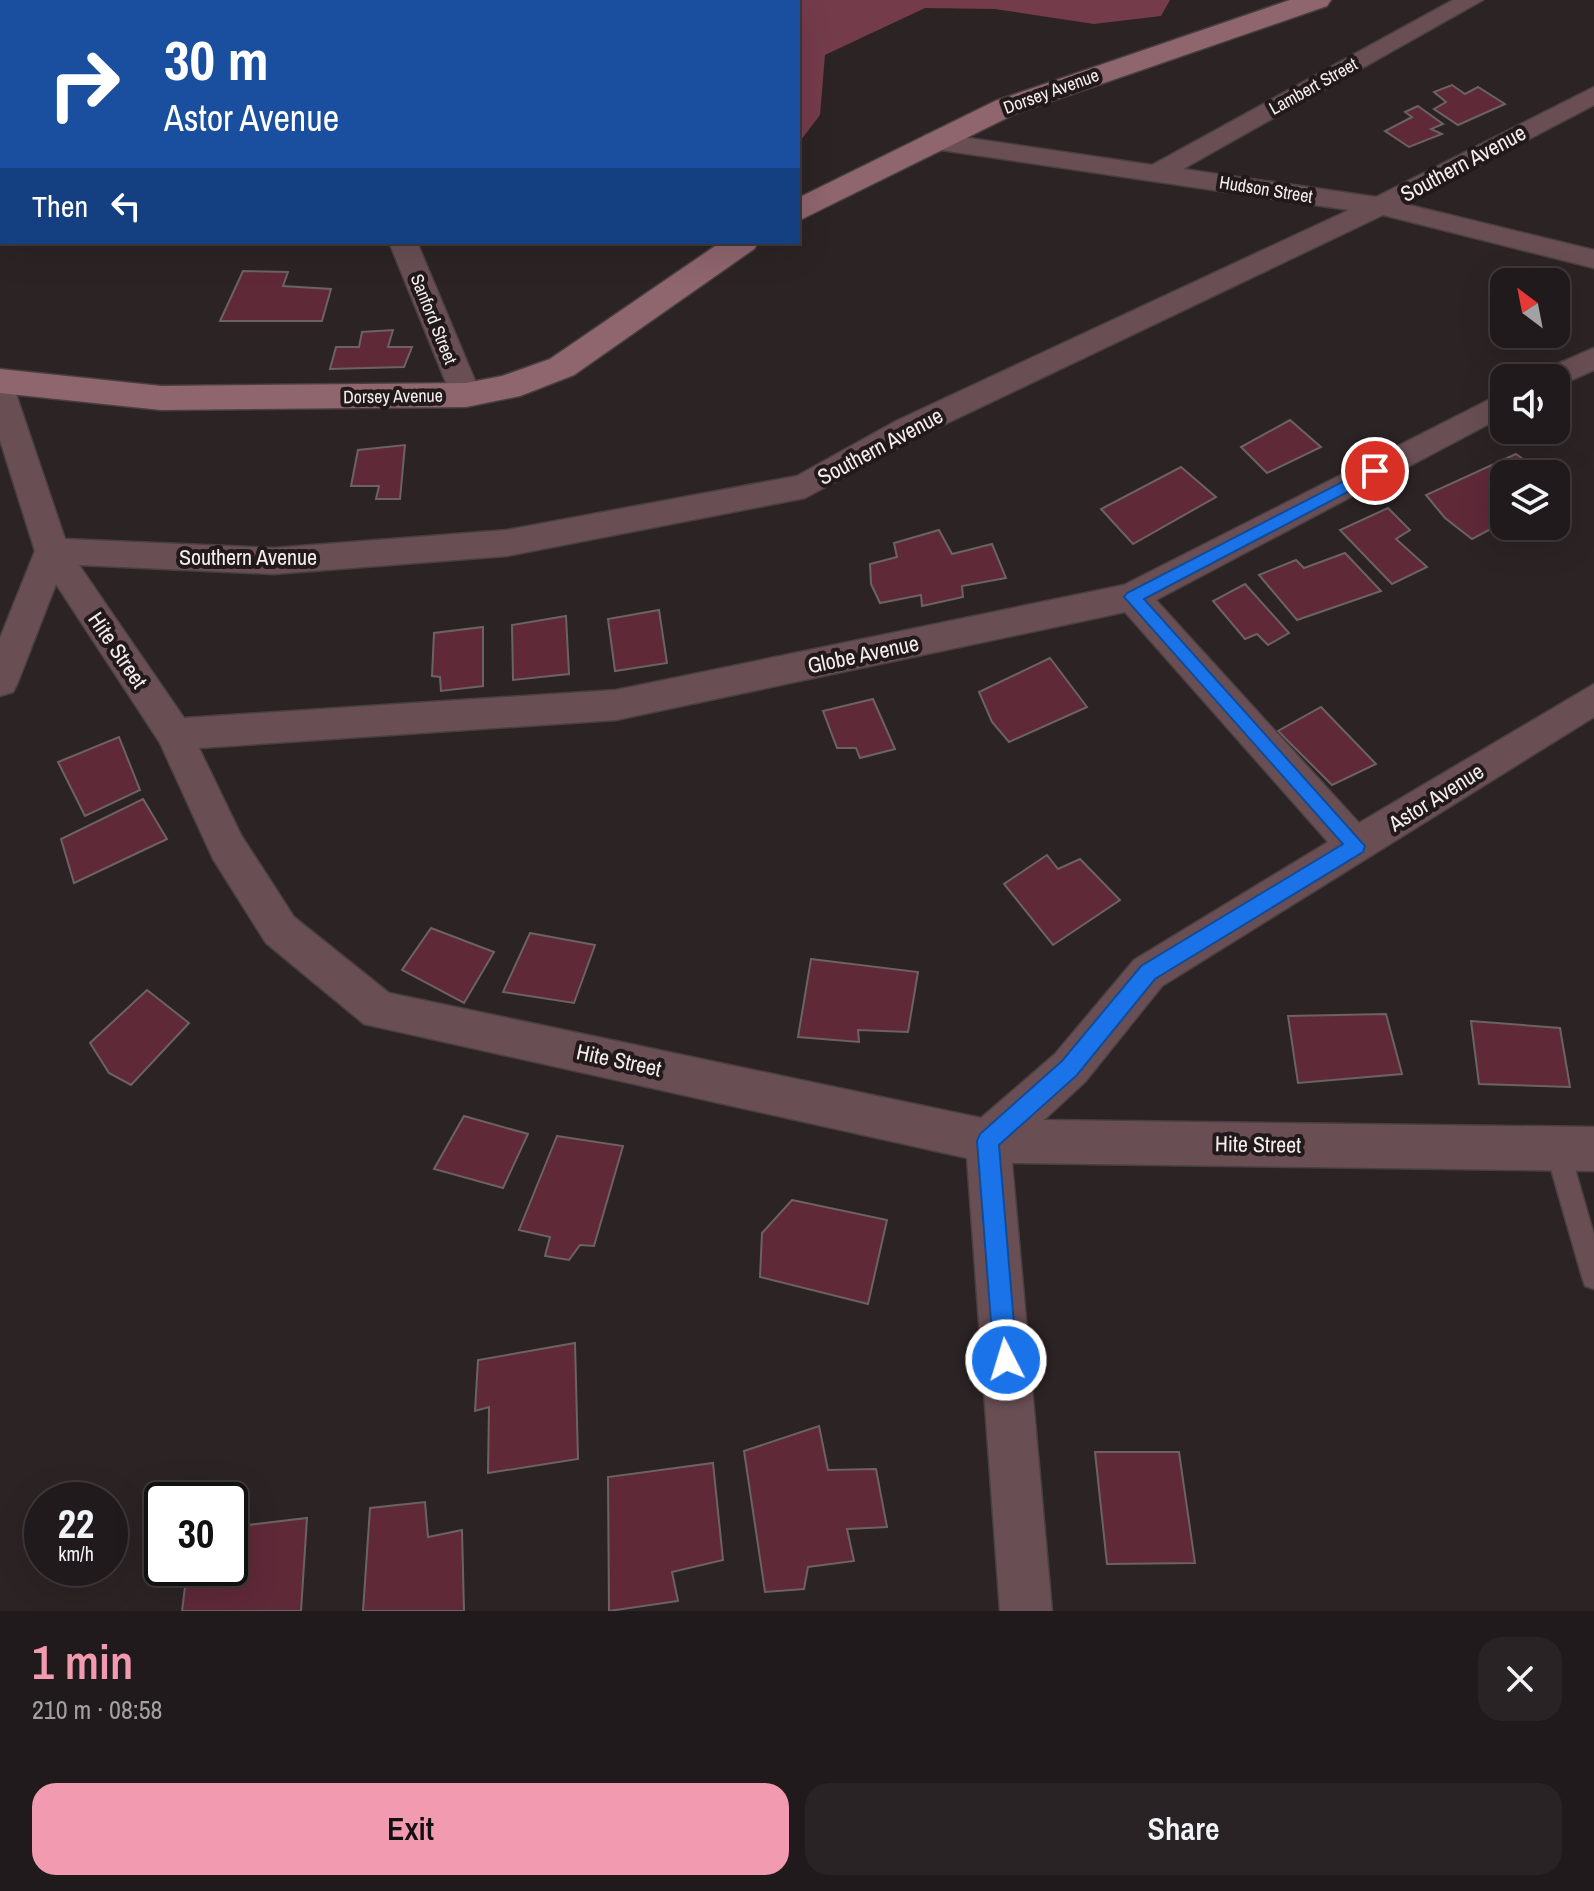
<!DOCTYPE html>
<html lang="en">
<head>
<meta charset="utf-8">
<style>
	:root { --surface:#211a1c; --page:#292325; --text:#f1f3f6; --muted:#a2a1a3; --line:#3e383b; --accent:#f29aaf }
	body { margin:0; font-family:"Archivo Narrow",sans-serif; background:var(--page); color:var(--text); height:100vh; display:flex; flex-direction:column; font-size:30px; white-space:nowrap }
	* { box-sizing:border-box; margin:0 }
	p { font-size:26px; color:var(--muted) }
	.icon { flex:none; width:44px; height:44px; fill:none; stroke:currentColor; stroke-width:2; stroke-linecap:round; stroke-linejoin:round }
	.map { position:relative; height:1611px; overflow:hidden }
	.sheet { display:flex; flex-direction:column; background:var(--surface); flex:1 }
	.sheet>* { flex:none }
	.top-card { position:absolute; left:0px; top:0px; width:800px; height:244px; box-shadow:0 8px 32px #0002,0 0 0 2px var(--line); background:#1a4fa0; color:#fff; overflow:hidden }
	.needle { width:52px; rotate:328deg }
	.controls { position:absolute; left:1490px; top:268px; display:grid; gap:16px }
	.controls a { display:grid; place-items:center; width:80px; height:80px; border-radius:16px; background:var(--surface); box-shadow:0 8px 32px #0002,0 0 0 2px var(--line); font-size:40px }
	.speed { position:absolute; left:24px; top:1482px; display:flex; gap:16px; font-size:40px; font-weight:700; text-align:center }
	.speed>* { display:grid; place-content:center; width:104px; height:104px; border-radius:50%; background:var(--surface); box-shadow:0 8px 32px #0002,0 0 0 2px var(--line); line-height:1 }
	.speed small { font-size:20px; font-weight:400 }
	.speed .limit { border:4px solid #111; border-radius:12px; background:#fff; color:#111 }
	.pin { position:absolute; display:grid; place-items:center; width:68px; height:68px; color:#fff; margin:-34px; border:4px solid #fff; border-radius:50%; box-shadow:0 2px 8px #0007 }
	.me { position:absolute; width:88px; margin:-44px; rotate:355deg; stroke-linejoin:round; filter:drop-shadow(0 0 6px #0008) }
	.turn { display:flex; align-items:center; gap:28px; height:168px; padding:0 32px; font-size:36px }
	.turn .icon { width:104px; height:104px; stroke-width:2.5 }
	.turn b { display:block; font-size:56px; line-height:68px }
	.then { display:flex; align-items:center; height:76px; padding:0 32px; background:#0003; gap:16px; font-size:30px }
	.round { display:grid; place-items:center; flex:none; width:84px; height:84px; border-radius:24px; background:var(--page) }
	.head { display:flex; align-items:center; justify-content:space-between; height:136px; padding:0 32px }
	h1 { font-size:48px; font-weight:600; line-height:60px; color:var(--accent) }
	.primary-button { display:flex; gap:16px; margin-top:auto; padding:16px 32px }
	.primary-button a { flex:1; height:92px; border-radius:24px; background:var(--accent); color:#111; font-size:32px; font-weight:600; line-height:92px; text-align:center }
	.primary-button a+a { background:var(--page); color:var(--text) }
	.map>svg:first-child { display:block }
	.forest { fill:#743c4b }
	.building { fill:#5f2938; stroke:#6c6264; stroke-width:2 }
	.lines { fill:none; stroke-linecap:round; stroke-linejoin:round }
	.lane-casing { stroke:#483f41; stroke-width:3 }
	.street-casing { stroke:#483f41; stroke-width:3 }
	.secondary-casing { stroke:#483f41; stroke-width:3 }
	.lane { fill:#694f54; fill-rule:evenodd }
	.street { fill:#694f54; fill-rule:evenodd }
	.secondary { fill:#8f656e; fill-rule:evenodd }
	.route { fill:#1a73e8; stroke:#114b97; stroke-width:2 }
	.labels { text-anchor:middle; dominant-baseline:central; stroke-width:8; stroke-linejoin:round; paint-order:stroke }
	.far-street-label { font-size:18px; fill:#f3edee; stroke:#22191b }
	.street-label { font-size:22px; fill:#f3edee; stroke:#22191b }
</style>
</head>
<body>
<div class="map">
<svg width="1594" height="1611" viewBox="0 0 1594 1611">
	<rect width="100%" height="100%" fill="#2c2325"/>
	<g class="forest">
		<polygon points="0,0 194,0 194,2 2,2 2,137"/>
		<polygon points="681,0 1170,0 1161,16 1094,24 995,9 925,8 825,55 820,115 798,144 798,2"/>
	</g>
	<g class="building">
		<polygon points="1452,85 1465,94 1478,87 1505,104 1458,125 1434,109 1446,102 1434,92"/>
		<polygon points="1418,106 1443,124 1431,129 1442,134 1409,147 1385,131 1412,117 1405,112"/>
		<polygon points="243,271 288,272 283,286 331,289 322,321 220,321"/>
		<polygon points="393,330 388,347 412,347 404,367 330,369 336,347 359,347 362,332"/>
		<polygon points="1290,420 1321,447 1267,473 1241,447"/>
		<polygon points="405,445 400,499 376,499 379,486 351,486 358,450"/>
		<polygon points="1516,454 1544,474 1504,474 1504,522 1472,539 1445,518 1426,495"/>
		<polygon points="1181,467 1216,497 1133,544 1101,509"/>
		<polygon points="1388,508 1410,530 1396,539 1427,567 1392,584 1340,530"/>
		<polygon points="939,530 952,554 992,544 1006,578 962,586 963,597 922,606 921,595 880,603 871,584 870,564 897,557 894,543"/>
		<polygon points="1345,553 1381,591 1297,620 1259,575 1296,560 1304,568"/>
		<polygon points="1245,584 1289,633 1268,645 1257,634 1245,639 1213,601"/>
		<polygon points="659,610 667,663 615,671 608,619"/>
		<polygon points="566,616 569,674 513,680 512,625"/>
		<polygon points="483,627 483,686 441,691 440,677 432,676 434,633"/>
		<polygon points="1050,658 1087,707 1009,742 992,722 979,692"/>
		<polygon points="873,699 895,749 860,758 856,748 837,748 823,711"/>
		<polygon points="1321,707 1376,764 1332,785 1278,731"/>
		<polygon points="119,737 140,790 85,816 58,762"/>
		<polygon points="143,799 167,839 74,883 61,839"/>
		<polygon points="1047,855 1058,869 1080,859 1120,900 1053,945 1004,884"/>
		<polygon points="431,928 494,952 464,1003 402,970"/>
		<polygon points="530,933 595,945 574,1003 503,992"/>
		<polygon points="811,959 918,972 908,1032 858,1030 859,1042 798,1037"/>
		<polygon points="147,990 189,1023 131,1085 109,1073 90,1043"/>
		<polygon points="1386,1014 1402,1074 1298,1083 1288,1016"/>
		<polygon points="1471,1021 1560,1028 1570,1087 1479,1084"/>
		<polygon points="464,1116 528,1134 503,1188 434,1169"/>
		<polygon points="557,1136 623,1146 594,1246 580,1245 569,1260 545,1256 550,1237 519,1230"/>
		<polygon points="792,1200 887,1220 868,1304 760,1277 762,1233"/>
		<polygon points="575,1343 578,1459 488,1473 489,1407 475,1411 478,1360"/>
		<polygon points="819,1426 828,1470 876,1469 887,1527 847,1529 854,1561 808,1567 804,1589 765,1592 744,1451"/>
		<polygon points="1095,1452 1179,1452 1195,1563 1107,1564"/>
		<polygon points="713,1463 723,1560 672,1572 678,1601 609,1611 608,1477"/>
		<polygon points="425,1502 428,1537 462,1530 464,1611 363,1611 370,1508"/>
		<polygon points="307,1518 301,1611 182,1611 187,1571 239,1565 248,1525"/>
	</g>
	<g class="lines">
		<defs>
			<polygon id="lane" points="1557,1136 1565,1140 1569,1148 1594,1235 1594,1289 1585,1286 1582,1277 1545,1148 1549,1140"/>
			<g id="street">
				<polygon points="291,0 315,0 316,2 292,2"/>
				<polygon points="521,0 548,0 549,2 522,2"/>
				<path d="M 1453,0 L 1483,0 L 1183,169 L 1376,197 L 1594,87 L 1594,105 L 1405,204 L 1594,250 L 1594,268 L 1383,215 L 918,437 L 805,498 L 507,556 L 274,574 L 79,565 L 184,718 L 616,690 L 1124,585 L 1504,392 L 1504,416 L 1156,600 L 1359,823 L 1594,684 L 1594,717 L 1162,986 L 1085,1082 L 1044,1120 L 1594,1127 L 1594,1171 L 1012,1163 L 1052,1611 L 1000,1611 L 967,1158 L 364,1024 L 266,943 L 213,859 L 160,743 L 56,584 L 18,682 L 13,692 L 0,696 L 0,638 L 35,551 L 0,440 L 0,380 L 11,383 L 15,391 L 65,539 L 274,548 L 507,530 L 797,476 L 896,421 L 1349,210 L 934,149 L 921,141 L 925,135 L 934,133 L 1152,165 ZM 1125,612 L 1328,842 L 1134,960 L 1055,1054 L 981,1118 L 389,993 L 294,917 L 241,835 L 199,748 L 616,720 Z"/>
				<polygon points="389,242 417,242 481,395 477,403 466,406 455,403 451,395"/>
				<polygon points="1594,348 1594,370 1556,387 1556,378 1537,378 1541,371"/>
			</g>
			<g id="secondary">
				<polygon points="1290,0 1331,0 1327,6 1017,113 798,221 798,198 995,101"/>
				<polygon points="721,242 759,242 754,249 574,375 520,396 466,407 161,410 0,393 0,369 161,386 466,383 502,376 550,359"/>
			</g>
		</defs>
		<use href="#lane" class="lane-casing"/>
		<use href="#street" class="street-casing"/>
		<use href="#secondary" class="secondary-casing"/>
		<use href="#lane" class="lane"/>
		<use href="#street" class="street"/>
		<use href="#secondary" class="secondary"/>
	</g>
	<polygon class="route" points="1375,465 1380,467 1380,475 1144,599 1365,846 1363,852 1155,979 1077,1075 999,1145 1017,1360 1014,1368 1006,1372 998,1368 994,1360 977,1141 980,1134 1062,1061 1141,966 1343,844 1124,597 1127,593"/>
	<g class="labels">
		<g class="far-street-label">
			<text transform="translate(1313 86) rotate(-29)">Lambert Street</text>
			<text transform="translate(1051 91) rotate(-20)">Dorsey Avenue</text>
			<text transform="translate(1266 189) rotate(9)">Hudson Street</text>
			<text transform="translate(434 319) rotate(68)">Sanford Street</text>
			<text transform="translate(393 396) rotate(-1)">Dorsey Avenue</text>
		</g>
		<g class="street-label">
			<text transform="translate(1463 163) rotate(-28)">Southern Avenue</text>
			<text transform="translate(880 446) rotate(-28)">Southern Avenue</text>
			<text x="248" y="557">Southern Avenue</text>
			<text transform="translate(118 650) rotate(56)">Hite Street</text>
			<text transform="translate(863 654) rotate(-12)">Globe Avenue</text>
			<text transform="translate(1436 797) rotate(-32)">Astor Avenue</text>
			<text transform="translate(619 1060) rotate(12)">Hite Street</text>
			<text transform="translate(1258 1144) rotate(1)">Hite Street</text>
		</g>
	</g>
</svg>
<div class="controls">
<a><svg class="needle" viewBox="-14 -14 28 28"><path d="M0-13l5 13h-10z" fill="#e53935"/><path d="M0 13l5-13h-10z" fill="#a2a1a3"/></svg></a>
<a><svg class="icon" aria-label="sound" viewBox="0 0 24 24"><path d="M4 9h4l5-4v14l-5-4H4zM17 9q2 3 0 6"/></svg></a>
<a><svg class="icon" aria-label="layers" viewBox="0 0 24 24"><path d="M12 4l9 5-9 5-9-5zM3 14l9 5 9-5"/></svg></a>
</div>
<div class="speed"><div>22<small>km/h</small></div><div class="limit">30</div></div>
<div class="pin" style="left:1375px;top:471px;background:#d93025"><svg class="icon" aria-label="arrive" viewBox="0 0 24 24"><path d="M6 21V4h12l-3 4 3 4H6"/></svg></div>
<svg class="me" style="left:1006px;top:1360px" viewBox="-20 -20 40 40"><circle r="17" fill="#1a73e8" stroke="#fff" stroke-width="3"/><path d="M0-11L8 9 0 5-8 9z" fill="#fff"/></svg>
<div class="top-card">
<div class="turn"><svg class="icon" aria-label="right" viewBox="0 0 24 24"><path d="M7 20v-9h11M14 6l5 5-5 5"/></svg><div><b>30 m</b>Astor Avenue</div></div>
<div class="then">Then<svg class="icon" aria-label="left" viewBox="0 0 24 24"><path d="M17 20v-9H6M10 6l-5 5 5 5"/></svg></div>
</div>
</div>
<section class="sheet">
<div class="head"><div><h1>1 min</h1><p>210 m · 08:58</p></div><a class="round"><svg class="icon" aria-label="close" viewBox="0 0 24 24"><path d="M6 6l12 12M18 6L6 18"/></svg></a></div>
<div class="primary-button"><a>Exit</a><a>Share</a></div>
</section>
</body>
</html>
